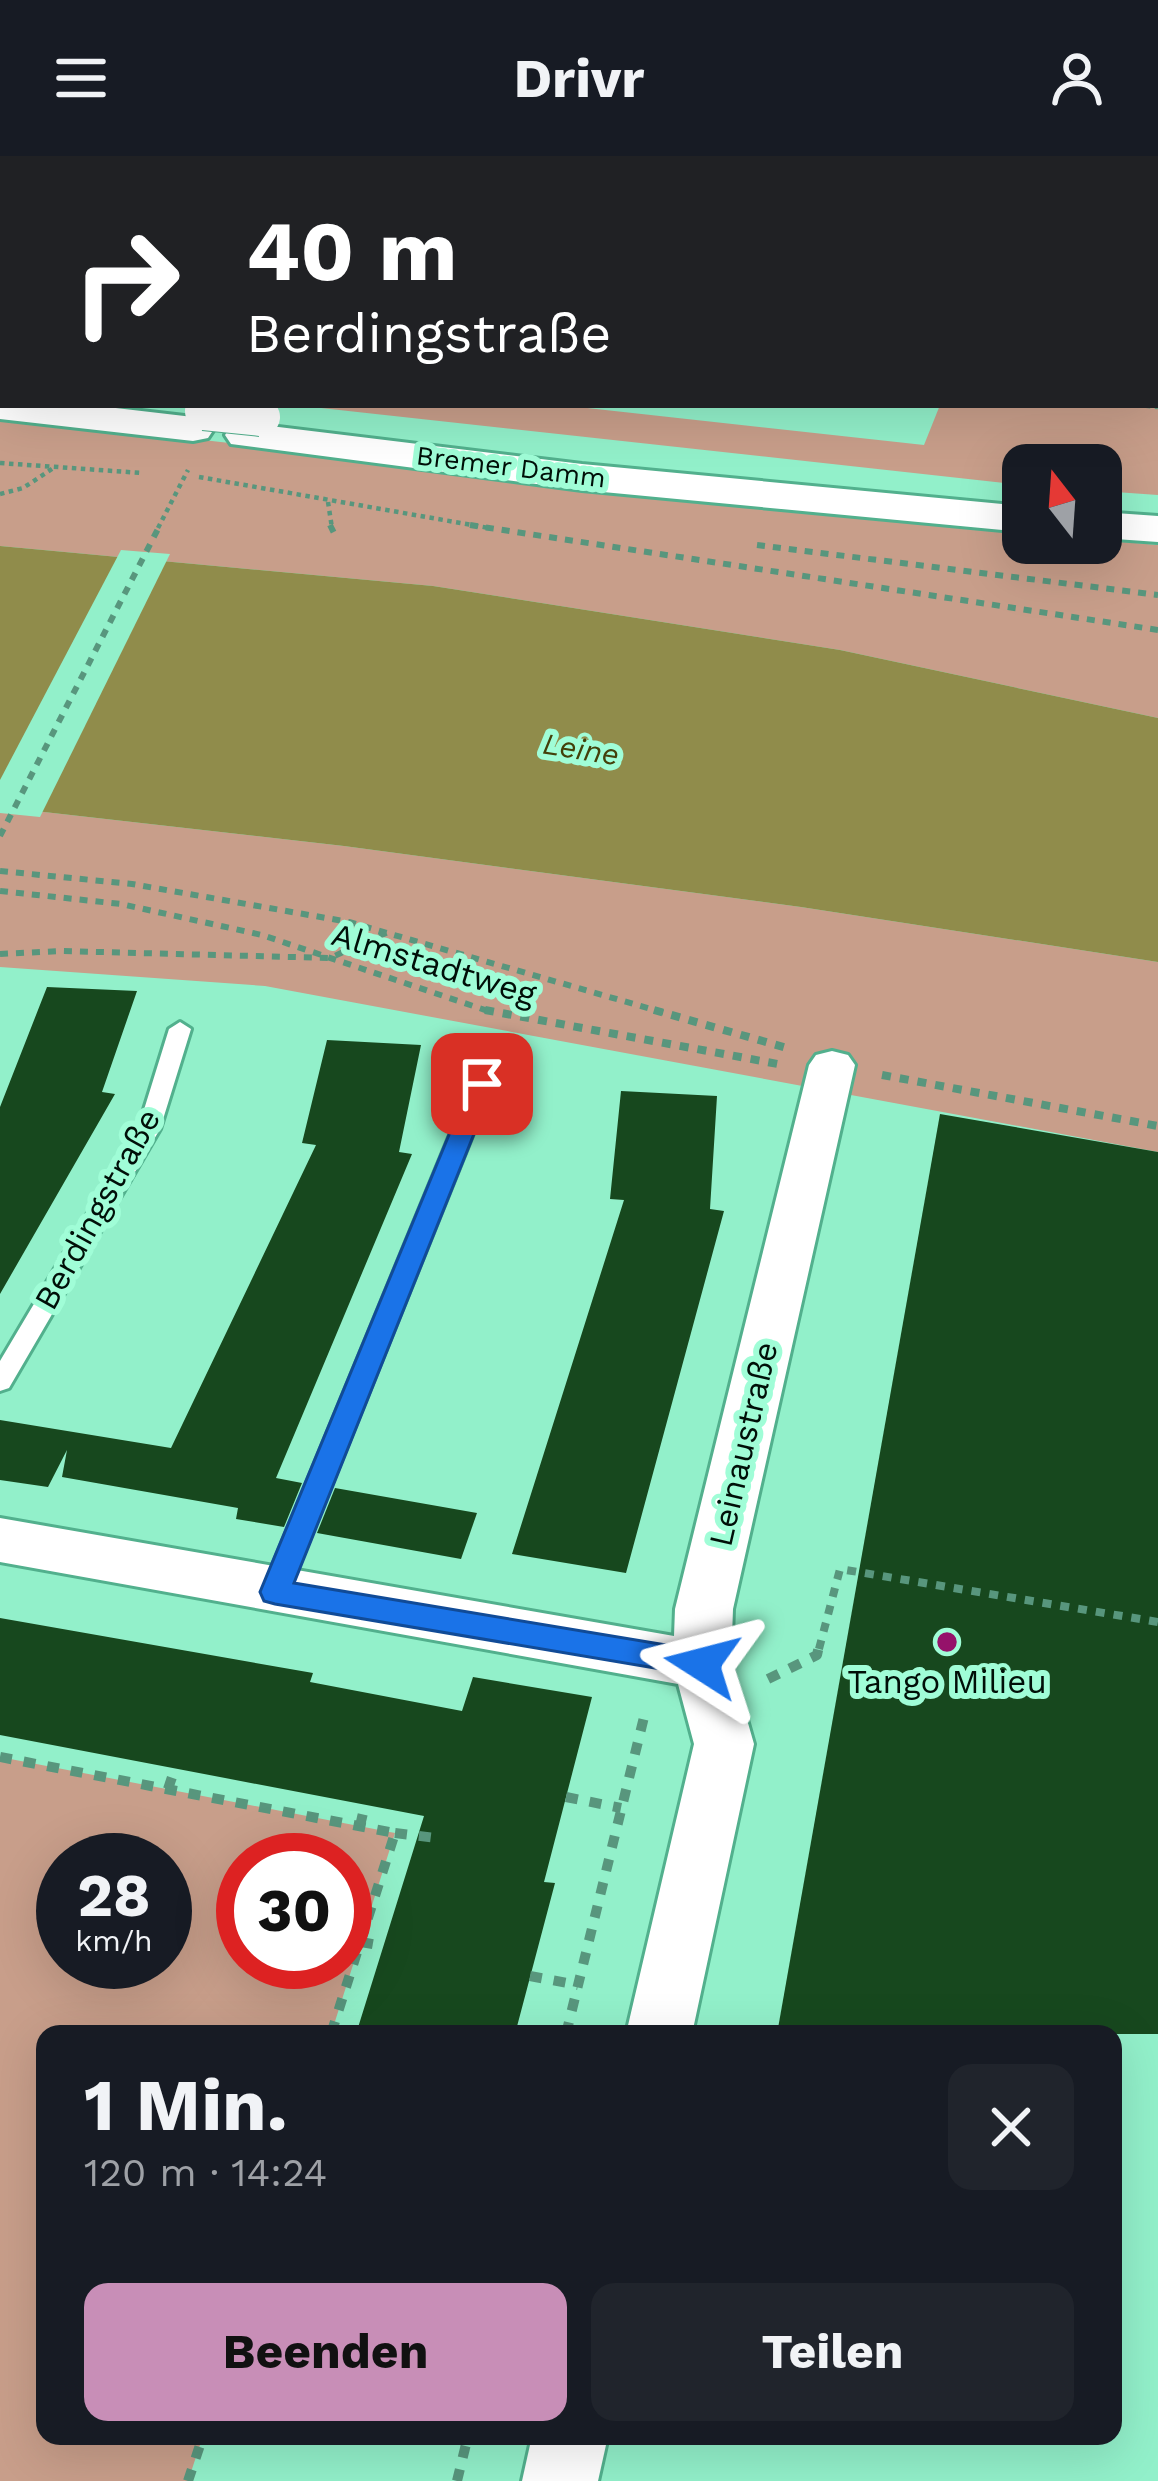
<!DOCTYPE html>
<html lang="de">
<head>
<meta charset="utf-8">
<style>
	:root { --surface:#171b24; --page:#20242c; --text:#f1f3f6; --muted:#9ea1a6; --accent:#c88eb7 }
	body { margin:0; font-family:"Work Sans",sans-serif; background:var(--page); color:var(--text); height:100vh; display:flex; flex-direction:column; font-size:45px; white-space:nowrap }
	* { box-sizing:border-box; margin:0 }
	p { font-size:39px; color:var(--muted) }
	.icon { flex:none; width:66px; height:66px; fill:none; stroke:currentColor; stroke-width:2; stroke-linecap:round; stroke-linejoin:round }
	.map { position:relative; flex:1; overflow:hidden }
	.details { position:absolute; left:36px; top:1869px; width:1086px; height:420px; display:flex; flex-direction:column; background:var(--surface); border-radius:24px; box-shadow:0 12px 48px #0002 }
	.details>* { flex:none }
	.guide { position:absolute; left:0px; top:0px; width:1158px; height:252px; box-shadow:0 12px 48px #0002; background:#202124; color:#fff; overflow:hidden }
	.needle { width:78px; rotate:343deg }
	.tools { position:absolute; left:1002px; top:288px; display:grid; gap:24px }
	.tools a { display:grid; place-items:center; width:120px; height:120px; border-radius:24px; background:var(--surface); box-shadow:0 12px 48px #0002; font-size:60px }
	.speed { position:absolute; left:36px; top:1677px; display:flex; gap:24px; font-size:60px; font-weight:700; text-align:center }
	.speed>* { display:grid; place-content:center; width:156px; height:156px; border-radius:50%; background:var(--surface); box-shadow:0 12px 48px #0002; line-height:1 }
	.speed small { font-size:30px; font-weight:400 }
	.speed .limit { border:18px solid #d22; background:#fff; color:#111 }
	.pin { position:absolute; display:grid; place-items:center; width:102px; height:102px; color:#fff; margin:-51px; border-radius:24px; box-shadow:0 6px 18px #0006 }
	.me { position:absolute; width:132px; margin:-66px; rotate:279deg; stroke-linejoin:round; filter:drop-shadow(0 0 9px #0008) }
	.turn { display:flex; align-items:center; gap:42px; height:252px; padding:0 48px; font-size:54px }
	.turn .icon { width:156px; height:156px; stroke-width:2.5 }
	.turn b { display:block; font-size:84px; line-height:102px }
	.round { display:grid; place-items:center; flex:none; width:126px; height:126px; border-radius:24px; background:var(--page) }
	.headline { display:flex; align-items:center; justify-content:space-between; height:204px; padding:0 48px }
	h1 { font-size:72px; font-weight:700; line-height:90px }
	.cta { display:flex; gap:24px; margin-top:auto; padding:24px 48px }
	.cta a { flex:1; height:138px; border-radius:24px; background:var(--accent); color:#111; font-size:48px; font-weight:700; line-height:138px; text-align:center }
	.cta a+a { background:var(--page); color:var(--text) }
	header { display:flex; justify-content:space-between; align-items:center; height:156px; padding:0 48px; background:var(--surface); font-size:54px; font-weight:700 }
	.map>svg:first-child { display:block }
	.green { fill:#c89e8a; fill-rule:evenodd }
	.water { fill:#908c4b }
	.pier { fill:#92f0ca }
	.building { fill:#17481e }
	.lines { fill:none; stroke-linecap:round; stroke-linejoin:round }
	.lane-casing { stroke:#52b08d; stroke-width:6 }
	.street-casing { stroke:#52b08d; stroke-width:6 }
	.secondary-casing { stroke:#52b08d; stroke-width:6 }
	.path-far3 { stroke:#58967d; stroke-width:4.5; stroke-dasharray:4.5 4.5; stroke-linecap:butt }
	.path-far2 { stroke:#58967d; stroke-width:6; stroke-dasharray:8 8; stroke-linecap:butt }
	.path-far1 { stroke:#58967d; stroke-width:8; stroke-dasharray:9 9; stroke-linecap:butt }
	.path { stroke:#58967d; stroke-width:10; stroke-dasharray:12 12; stroke-linecap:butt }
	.lane { fill:#fff; fill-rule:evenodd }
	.street { fill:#fff; fill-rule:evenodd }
	.secondary { fill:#fff; fill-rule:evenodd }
	.secondary-bridge-casing { stroke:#52b08d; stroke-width:40; stroke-linecap:butt }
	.secondary-bridge { stroke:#fff; stroke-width:38 }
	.route { fill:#1a73e8; stroke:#114b97; stroke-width:3 }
	.poi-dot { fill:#95126a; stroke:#a0fdd7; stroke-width:4.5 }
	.labels { text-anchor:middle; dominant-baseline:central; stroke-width:12; stroke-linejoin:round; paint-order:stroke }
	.far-street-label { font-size:27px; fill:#000f08; stroke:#a0fdd7 }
	.far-water-label { font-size:30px; font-style:italic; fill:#43400a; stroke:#a0fdd7 }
	.street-label { font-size:33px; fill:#000f08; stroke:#a0fdd7 }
	.poi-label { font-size:33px; fill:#000f08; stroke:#a0fdd7 }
</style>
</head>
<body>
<header><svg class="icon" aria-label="menu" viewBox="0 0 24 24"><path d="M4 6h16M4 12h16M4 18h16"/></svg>Drivr<svg class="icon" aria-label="person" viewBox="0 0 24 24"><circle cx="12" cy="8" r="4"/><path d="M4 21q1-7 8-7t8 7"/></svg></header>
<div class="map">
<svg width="1158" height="2325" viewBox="0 0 1158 2325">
	<rect width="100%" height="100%" fill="#92f0ca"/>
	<g class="green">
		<polygon points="0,0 1158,0 1158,339 1101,335 1101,309 1023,309 1023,329 321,252 560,249 924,289 940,249 1155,249 1155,3 3,3 3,114"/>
		<polygon points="0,261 1023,377 1023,387 1101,384 1158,389 1158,562 840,494 433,430 0,390"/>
		<polygon points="0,651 344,690 801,751 1158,806 1158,996 265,830 0,811"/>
		<path d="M 0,1601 L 395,1677 L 331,1878 L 45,1878 L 45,2280 L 203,2280 L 188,2325 L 0,2325 ZM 63,1704 L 165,1704 L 165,1806 L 63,1806 ZM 243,1704 L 345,1704 L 345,1806 L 243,1806 Z"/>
	</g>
	<polygon class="water" points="0,390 433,430 840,494 1158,562 1158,806 801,751 344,690 0,651"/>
	<polygon class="pier" points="121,394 170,398 40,661 0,657 0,624"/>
	<g class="building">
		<polygon points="47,831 137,835 102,936 115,938 0,1138 0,951"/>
		<polygon points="327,884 421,889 399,996 412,998 276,1322 302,1327 284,1371 236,1363 238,1352 62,1321 67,1294 48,1331 0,1324 0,1264 171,1292 316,989 302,987"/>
		<polygon points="621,935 717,940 710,1053 724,1055 626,1417 512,1398 624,1044 610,1043"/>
		<polygon points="940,958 1158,996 1158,1878 777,1878"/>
		<polygon points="335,1332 477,1357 461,1403 317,1377"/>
		<polygon points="0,1462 313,1517 310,1526 462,1555 473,1521 592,1541 544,1726 555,1727 515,1878 356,1878 424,1660 0,1579"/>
	</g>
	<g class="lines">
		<defs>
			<g id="lane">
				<polygon points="180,866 191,873 160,973 9,1232 0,1235 0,1205 138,973 169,873"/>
				<polygon points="482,921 493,928 288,1436 284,1443 275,1447 266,1443 262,1436 471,928"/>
			</g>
			<g id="street">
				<rect x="0" y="111" width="3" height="18"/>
				<polygon points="832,895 848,899 855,909 733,1453 731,1508 754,1588 692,1878 626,1878 694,1588 678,1528 0,1406 0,1362 674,1480 675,1453 809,909 816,899"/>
				<polygon points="532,2280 608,2280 598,2325 522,2325"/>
			</g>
			<g id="secondary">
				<polygon points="0,239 3,249 90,249 193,261 208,264 214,273 208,282 193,285 0,263"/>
				<polygon points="246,267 582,308 1023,350 1023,376 582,334 231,288 225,279 231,270"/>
				<polygon points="1101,356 1158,360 1158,386 1101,382"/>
			</g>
		</defs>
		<use href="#lane" class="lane-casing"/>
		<use href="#street" class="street-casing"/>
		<use href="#secondary" class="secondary-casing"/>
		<g class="path-far3">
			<polyline points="583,0 588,3"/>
			<polyline points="1156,180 1158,167"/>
			<polyline points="1137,249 1158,251"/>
			<polyline points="0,307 142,317"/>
			<polyline points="199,321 489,372"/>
			<polyline points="0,338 23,332 55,311"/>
			<polyline points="328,346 332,372"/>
			<polyline points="158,372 188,314"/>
		</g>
		<g class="path-far2">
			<polyline points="330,369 337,383"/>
			<polyline points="470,369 1158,474"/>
			<polyline points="757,389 1158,439"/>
			<polyline points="0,680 160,369"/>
			<polyline points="0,715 132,728 349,766 665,857"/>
			<polyline points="0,735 121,748 262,779 494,857"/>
			<polyline points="0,798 62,795 330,802 388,776"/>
		</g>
		<g class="path-far1">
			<polyline points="485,854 778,908"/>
			<polyline points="654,854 787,892"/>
			<polyline points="882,919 1158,970"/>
			<polyline points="819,1493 840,1413 1158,1466"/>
		</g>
		<g class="path">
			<polyline points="768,1523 817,1499 819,1490"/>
			<polyline points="0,1601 395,1677 331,1878"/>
			<polyline points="168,1633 175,1612"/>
			<polyline points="566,1641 621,1652"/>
			<polyline points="360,1670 365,1648"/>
			<polyline points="395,1677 436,1682"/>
			<polyline points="361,1786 384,1790"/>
			<polyline points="530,1820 578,1829"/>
			<polyline points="566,1878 646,1553"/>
			<polyline points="188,2325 203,2280"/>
			<polyline points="457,2325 468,2280"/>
		</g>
		<use href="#lane" class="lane"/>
		<use href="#street" class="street"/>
		<use href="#secondary" class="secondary"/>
		<defs>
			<polyline id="secondary-bridge" points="204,255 261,261"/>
		</defs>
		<use href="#secondary-bridge" class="secondary-bridge-casing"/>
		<use href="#secondary-bridge" class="secondary-bridge"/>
	</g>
	<polygon class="route" points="482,920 494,928 294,1427 702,1495 713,1499 717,1508 713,1516 702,1520 275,1448 264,1445 260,1436 470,928"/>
	<circle class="poi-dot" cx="947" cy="1486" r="12"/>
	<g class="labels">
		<g class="far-street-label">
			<text transform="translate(511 311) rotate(7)">Bremer Damm</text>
		</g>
		<g class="far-water-label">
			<text transform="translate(581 593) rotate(9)">Leine</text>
		</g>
		<g class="street-label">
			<text transform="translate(434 808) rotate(17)">Almstadtweg</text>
			<text transform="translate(97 1053) rotate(-61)">Berdingstraße</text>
			<text transform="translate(743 1288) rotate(-77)">Leinaustraße</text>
		</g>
		<g class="poi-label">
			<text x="947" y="1525">Tango Milieu</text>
		</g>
	</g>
</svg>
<div class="tools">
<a><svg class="needle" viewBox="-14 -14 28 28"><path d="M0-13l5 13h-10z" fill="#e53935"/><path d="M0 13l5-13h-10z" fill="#9ea1a6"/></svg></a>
</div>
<div class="speed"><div>28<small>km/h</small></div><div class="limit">30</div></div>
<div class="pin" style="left:482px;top:928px;background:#d93025"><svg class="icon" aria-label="arrive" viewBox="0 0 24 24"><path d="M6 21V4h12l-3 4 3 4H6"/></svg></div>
<svg class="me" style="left:702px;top:1508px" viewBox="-20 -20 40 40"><path d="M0-17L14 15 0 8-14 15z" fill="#1a73e8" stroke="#fff" stroke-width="4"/></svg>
<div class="guide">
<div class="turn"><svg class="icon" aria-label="right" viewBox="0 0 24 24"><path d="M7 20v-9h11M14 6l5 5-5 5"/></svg><div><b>40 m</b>Berdingstraße</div></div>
</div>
<section class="details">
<div class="headline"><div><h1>1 Min.</h1><p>120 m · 14:24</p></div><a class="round"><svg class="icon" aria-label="close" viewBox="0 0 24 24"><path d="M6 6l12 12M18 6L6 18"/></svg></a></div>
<div class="cta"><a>Beenden</a><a>Teilen</a></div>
</section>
</div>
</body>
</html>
